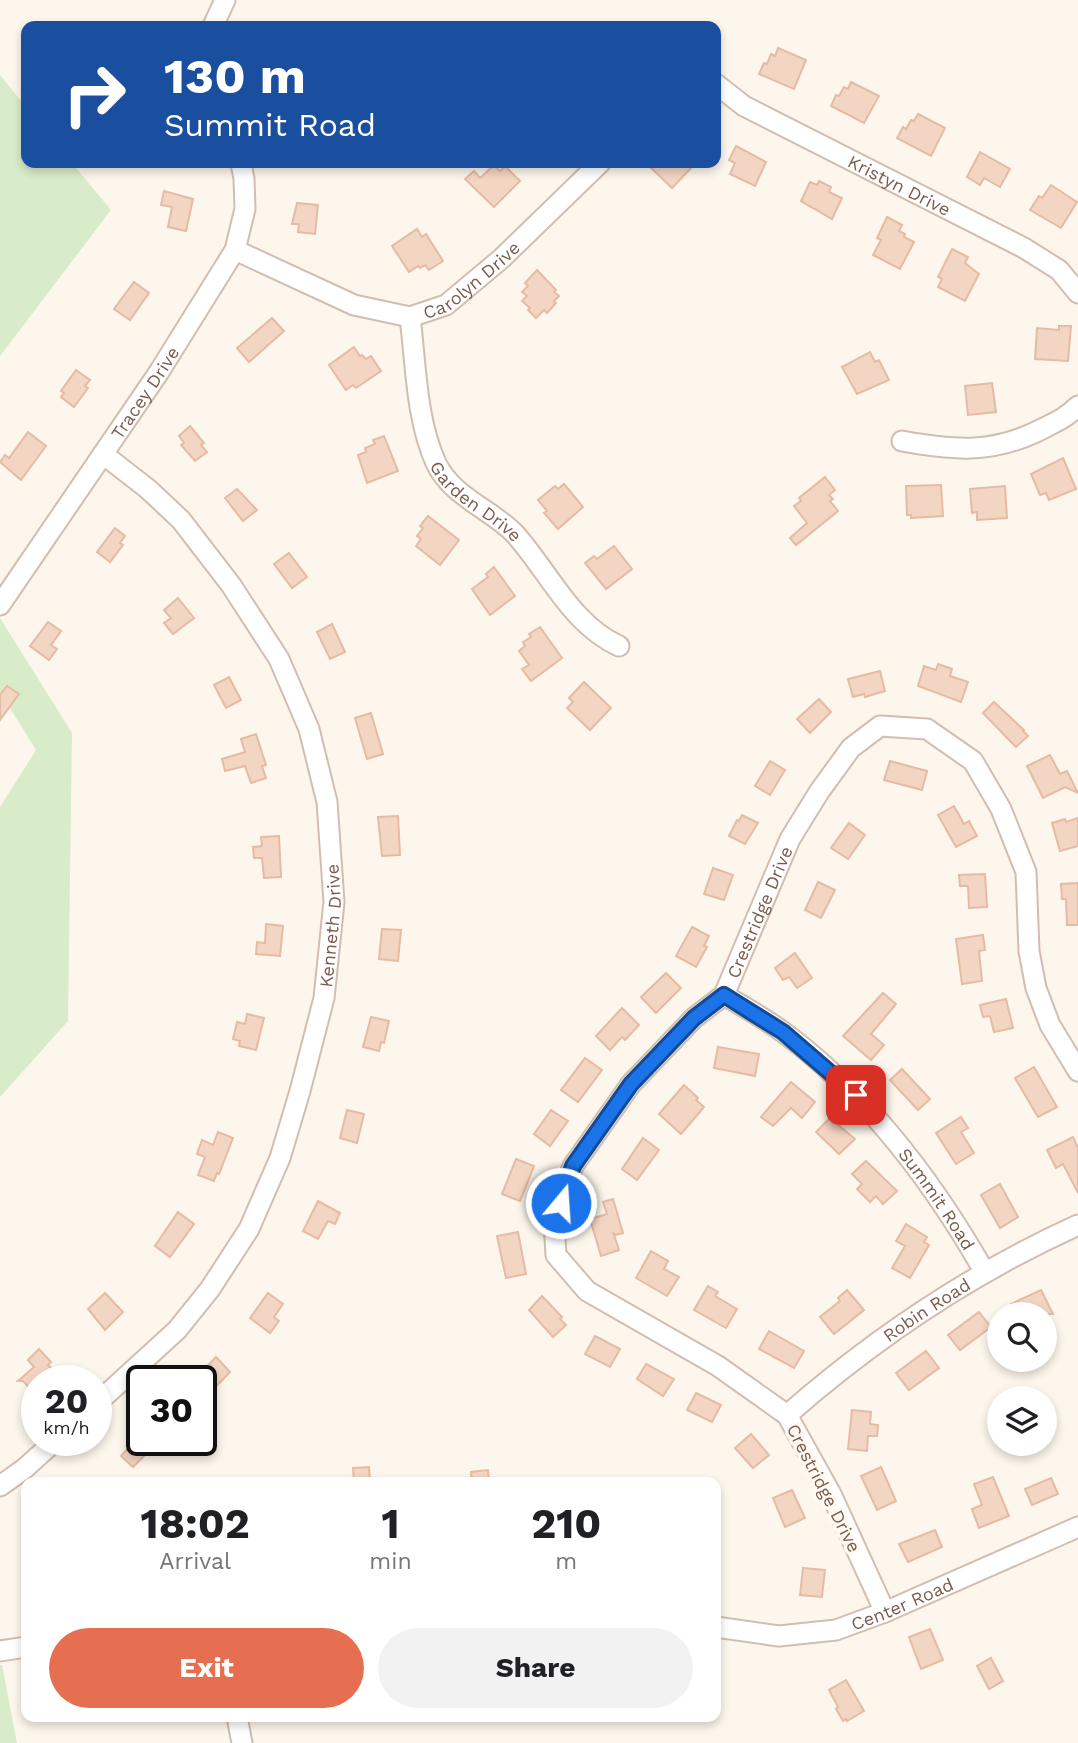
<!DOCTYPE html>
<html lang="en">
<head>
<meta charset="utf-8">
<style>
	:root { --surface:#fff; --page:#f2f2f2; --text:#202124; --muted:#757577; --accent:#e76f51 }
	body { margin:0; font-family:"Work Sans",sans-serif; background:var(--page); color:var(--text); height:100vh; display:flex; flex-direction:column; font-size:26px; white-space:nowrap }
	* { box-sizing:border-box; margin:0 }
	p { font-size:23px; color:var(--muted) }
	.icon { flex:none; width:38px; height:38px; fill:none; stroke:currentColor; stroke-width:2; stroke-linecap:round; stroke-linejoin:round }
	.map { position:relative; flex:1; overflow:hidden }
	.details { position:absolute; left:21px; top:1477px; width:700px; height:245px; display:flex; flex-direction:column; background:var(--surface); border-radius:14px; box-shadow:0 4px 10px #0003 }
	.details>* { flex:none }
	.banner { position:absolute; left:21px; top:21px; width:700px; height:147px; border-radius:14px; box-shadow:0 4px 10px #0003; background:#1a4fa0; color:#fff; overflow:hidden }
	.controls { position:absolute; left:987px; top:1302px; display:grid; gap:14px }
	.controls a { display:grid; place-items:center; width:70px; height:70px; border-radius:50%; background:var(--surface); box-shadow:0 4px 10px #0003; font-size:35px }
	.speed { position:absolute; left:21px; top:1365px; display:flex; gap:14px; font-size:35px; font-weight:700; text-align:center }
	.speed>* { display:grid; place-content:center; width:91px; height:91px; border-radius:50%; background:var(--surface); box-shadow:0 4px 10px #0003; line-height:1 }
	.speed small { font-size:18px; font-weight:400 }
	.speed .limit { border:4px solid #111; border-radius:10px; background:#fff; color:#111 }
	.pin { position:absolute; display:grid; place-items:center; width:60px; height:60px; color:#fff; margin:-30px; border-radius:14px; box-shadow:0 4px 10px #0006 }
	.me { position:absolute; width:77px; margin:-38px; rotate:18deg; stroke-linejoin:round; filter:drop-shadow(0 0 5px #0008) }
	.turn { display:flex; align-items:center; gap:24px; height:147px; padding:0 28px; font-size:32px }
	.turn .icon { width:91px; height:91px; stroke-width:2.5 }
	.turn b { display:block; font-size:49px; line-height:60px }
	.eta { display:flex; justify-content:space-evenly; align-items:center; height:119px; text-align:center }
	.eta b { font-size:42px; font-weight:700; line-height:49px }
	.primary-button { display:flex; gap:14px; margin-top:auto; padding:14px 28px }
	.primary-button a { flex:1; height:80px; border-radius:42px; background:var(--accent); color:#fff; font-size:28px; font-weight:700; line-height:80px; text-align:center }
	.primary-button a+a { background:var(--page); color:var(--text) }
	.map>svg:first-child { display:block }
	.green { fill:#d8ecc9 }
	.building { fill:#f3d5c3; stroke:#e6bba3; stroke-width:2 }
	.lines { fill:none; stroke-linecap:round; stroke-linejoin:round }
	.minor-casing { stroke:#d1beb0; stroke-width:23 }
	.minor { stroke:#fff; stroke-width:19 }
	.route-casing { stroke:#114b97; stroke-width:18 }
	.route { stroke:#1a73e8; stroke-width:12 }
	.labels { text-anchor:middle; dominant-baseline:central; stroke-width:7; stroke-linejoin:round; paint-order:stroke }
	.street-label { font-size:18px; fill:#7a5c4d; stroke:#fffaf3 }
</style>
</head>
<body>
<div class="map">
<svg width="1078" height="1743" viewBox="0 0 1078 1743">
	<rect width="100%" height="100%" fill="#fdf6ec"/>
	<g class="green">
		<polygon points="0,75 26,107 26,163 72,163 111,210 0,356"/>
		<polygon points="0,618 72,733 68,1021 0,1097 0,807 36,750 0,692"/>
		<polygon points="0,1665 2,1665 17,1743 0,1743"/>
	</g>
	<g class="building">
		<polygon points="778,48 806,60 794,89 759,74 764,63 767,64 771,54 775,56"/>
		<polygon points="851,82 879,96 864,123 831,106 836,95 839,96 844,87 848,89"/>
		<polygon points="918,114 945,128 931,156 897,138 903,127 906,129 911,120 914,121"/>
		<polygon points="736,146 766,162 755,186 730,174 735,163 729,160"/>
		<polygon points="980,152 1010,169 1000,187 984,178 980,185 967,177"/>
		<polygon points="646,163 696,163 672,188"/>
		<polygon points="494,165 500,171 505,166 520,181 494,207 465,179 474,171 480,178"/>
		<polygon points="819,181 831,187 829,192 842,198 832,219 801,201 810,182 817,185"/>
		<polygon points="1051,185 1077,202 1061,228 1030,210 1039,196 1042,198"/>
		<polygon points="164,191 193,199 186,231 168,227 172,207 161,205"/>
		<polygon points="297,203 318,205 315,234 298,232 299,224 292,224"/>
		<polygon points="887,217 902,225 899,231 905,234 904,237 914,242 900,269 873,255 881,240 877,238"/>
		<polygon points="417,229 422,237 426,234 443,261 429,270 425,265 420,268 418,266 409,272 392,246"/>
		<polygon points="952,249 968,257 965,263 979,274 965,301 938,287 942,279 938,277"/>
		<polygon points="537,270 556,290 554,292 559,296 554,301 556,303 547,313 544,310 536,318 528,310 530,308 522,301 527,296 522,292 528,286 525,283"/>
		<polygon points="134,282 149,293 130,320 114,309"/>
		<polygon points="272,318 284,331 249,362 237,348"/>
		<polygon points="1059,326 1071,326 1068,361 1035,359 1037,328 1059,330"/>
		<polygon points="354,347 360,356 362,355 366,359 371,356 381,371 356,388 353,385 346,390 329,365"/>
		<polygon points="870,352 875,362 879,360 889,380 857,394 842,367"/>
		<polygon points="76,370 90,380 85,386 88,388 74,407 61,397 64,393 61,391"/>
		<polygon points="992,383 996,412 968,415 965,386"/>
		<polygon points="190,426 204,443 201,445 207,452 195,461 181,445 184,443 179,436"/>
		<polygon points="28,432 46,446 21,480 0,462 5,455 9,458"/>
		<polygon points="384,436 398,471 367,483 358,455 366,452 365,448 375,444 373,440"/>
		<polygon points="1063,458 1076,489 1049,500 1046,493 1040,495 1031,474"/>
		<polygon points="825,477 835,490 829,495 833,499 830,501 838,511 796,545 790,538 807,523 794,506 801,501 799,498"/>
		<polygon points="564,484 583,507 558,529 544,513 547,511 538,500 555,486 558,489"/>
		<polygon points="941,485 943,516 911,518 911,515 907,515 906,486"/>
		<polygon points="1005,486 1007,518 977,520 977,512 972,513 970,489"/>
		<polygon points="237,489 257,510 243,521 225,498"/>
		<polygon points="428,516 459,540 440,565 416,546 421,539 417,536 423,528 420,526"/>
		<polygon points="115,528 125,536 120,543 123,545 110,562 97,552"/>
		<polygon points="614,546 632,569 606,589 585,563 594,556 597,559"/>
		<polygon points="289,553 307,577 292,588 274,564"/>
		<polygon points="494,567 515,596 490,615 472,589 488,577 486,574"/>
		<polygon points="178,598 194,618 173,634 164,623 171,618 164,610"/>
		<polygon points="48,622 61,631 51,645 57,649 49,660 30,646"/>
		<polygon points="332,624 345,652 330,659 317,632"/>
		<polygon points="540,627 562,658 531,681 522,669 529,665 519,651 525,646 523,642 531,637 529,634"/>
		<polygon points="938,664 952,669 950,676 968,682 961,702 918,686 924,666 936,670"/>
		<polygon points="880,671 885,691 865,697 864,694 853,697 848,679"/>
		<polygon points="229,677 241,700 226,708 214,685"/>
		<polygon points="584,682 611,708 590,730 567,708 573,702 569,698"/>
		<polygon points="7,686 19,694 0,720 0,695"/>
		<polygon points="819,699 831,712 810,733 797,719"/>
		<polygon points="994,702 1024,730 1023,731 1028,736 1016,747 983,713"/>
		<polygon points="371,713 383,754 367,759 355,718"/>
		<polygon points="256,734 266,765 262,766 266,778 251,783 245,766 225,771 222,759 245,752 241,739"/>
		<polygon points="1050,755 1060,774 1067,771 1078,793 1065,787 1043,798 1027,766"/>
		<polygon points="770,761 785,770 770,795 755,786"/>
		<polygon points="890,761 927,771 922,790 884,780"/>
		<polygon points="954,806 964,824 969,821 977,836 956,847 938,815"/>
		<polygon points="742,815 758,823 745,844 729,836 737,820 739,821"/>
		<polygon points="398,816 400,855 382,856 378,817"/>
		<polygon points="1078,818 1078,846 1060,851 1052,823 1065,819 1066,822"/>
		<polygon points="849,823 865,835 848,859 831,848"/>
		<polygon points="279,836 281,877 264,878 262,858 254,858 253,847 262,846 261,837"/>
		<polygon points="713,868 733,875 724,900 704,894"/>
		<polygon points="985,874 987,907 969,908 968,886 960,886 959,875"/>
		<polygon points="818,882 835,890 821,918 805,910"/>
		<polygon points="1078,883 1078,925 1067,925 1066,899 1062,899 1061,884"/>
		<polygon points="266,924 283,926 280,956 256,954 257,942 265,943"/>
		<polygon points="692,927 709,936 704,946 707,947 696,967 676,956"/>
		<polygon points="382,929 401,930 398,961 379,959"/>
		<polygon points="983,935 985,950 979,951 982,981 962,984 956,939"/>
		<polygon points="795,953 812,978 797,988 789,977 783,980 775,968"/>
		<polygon points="666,973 681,988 656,1013 641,997"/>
		<polygon points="883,993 896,1004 871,1034 884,1045 871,1060 843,1036"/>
		<polygon points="1006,999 1013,1028 994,1032 990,1016 983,1017 980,1005"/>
		<polygon points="622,1008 639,1025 625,1040 622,1037 610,1050 596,1036"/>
		<polygon points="247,1014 264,1018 256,1050 239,1046 240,1041 233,1039 237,1022 245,1024"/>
		<polygon points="371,1017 389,1021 384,1043 381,1042 379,1051 363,1047"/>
		<polygon points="718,1047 759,1054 755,1076 714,1068"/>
		<polygon points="585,1058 602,1070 578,1102 561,1090"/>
		<polygon points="1034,1067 1057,1107 1038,1117 1015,1078"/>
		<polygon points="902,1069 930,1099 918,1110 890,1080"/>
		<polygon points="791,1082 815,1102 802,1118 791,1108 773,1126 761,1117"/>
		<polygon points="684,1085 698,1098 696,1100 704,1107 681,1134 659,1114"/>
		<polygon points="347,1110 364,1114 357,1143 340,1138"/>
		<polygon points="551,1110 568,1121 550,1146 534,1134"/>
		<polygon points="961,1117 968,1128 961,1132 974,1153 956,1164 936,1133"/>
		<polygon points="830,1118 855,1139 839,1154 816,1132"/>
		<polygon points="218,1132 233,1138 219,1174 217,1173 214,1181 198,1175 205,1157 197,1154 202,1140 213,1145"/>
		<polygon points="1073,1137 1078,1148 1078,1193 1063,1164 1056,1168 1047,1150"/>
		<polygon points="643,1138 659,1150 637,1180 622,1169"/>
		<polygon points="516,1159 534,1166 520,1201 502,1194"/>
		<polygon points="866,1161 897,1191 883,1204 876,1196 870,1202 857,1189 862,1184 852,1174"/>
		<polygon points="1000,1184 1018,1217 1000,1228 981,1195"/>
		<polygon points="613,1199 623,1233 615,1235 613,1232 619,1250 601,1256 590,1219 607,1214 603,1202"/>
		<polygon points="318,1201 340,1213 335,1224 328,1221 318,1239 303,1231"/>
		<polygon points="178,1212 194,1224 170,1257 155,1246"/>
		<polygon points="906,1224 927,1237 924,1242 929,1245 910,1278 892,1268 905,1246 896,1241"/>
		<polygon points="518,1232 526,1274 506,1278 497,1236"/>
		<polygon points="651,1251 668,1261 664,1269 679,1277 667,1296 636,1278"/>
		<polygon points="708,1286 718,1292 715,1296 737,1309 726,1328 694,1310"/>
		<polygon points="847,1290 864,1310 834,1334 820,1317 840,1301 838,1298"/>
		<polygon points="1041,1290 1053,1314 1015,1314 1011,1304"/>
		<polygon points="105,1293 123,1312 105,1330 88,1309"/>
		<polygon points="268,1293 283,1304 274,1317 279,1321 270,1333 250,1318"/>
		<polygon points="542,1296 562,1317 560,1319 566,1325 553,1337 529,1310"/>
		<polygon points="979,1312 991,1327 960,1350 948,1335"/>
		<polygon points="769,1331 804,1351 794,1368 759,1349"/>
		<polygon points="595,1336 620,1349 610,1367 585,1354"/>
		<polygon points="39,1349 51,1362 48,1365 55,1372 46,1381 37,1381 37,1396 23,1381 18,1381 34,1367 28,1360"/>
		<polygon points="926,1351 939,1368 909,1390 896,1373"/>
		<polygon points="216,1357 230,1372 201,1402 201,1381 195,1379"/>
		<polygon points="646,1364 674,1379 663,1396 637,1379"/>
		<polygon points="696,1393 721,1405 712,1422 687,1410"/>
		<polygon points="852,1410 871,1412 870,1424 878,1425 877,1436 868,1436 867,1451 848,1449"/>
		<polygon points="751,1434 769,1455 753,1468 735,1448"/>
		<polygon points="136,1440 148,1440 154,1446 133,1467 121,1456"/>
		<polygon points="369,1467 370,1482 354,1482 353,1468"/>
		<polygon points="881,1467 896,1501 877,1510 861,1476"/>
		<polygon points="488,1470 489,1482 472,1482 471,1472"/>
		<polygon points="993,1477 1009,1516 979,1528 972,1509 982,1505 974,1484"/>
		<polygon points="1051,1478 1058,1494 1032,1505 1025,1489"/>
		<polygon points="792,1490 805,1518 785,1527 773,1498"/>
		<polygon points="935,1530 942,1547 908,1562 899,1544"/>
		<polygon points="803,1568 825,1570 822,1597 800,1595"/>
		<polygon points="930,1629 943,1660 921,1669 909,1637"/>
		<polygon points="991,1658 1003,1681 989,1689 977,1666"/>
		<polygon points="846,1680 864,1711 847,1721 846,1719 843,1721 836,1709 838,1707 829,1690"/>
	</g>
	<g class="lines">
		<defs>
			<g id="minor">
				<polyline points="213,26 225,0"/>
				<path id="s1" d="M 716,84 L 744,106 L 1024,248 L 1059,270 L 1078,293"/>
				<path id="s2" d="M 235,250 L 354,305 L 410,317 L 446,305 L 501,259 L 600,163"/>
				<path id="s3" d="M 410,317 C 416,365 416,419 436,463 C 452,497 491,509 515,534 C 549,572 571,624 619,646"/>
				<path d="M 902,441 C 957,451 995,454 1046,427 C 1058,421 1068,416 1078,406"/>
				<path id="s4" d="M 0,605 L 159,372 L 235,250 L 245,209 L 244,179 L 241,163"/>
				<path id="s5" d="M 724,995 C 744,1007 764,1018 783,1032 C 868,1095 932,1180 984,1271"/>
				<path id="s6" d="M 96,1404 L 177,1330 L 210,1289 L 249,1229 L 280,1158 L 300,1091 L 324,998 L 334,902 L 327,802 L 309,729 L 279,659 L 231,585 L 181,520 L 148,489 L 103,454"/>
				<path id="s7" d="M 787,1415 C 876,1337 970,1274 1078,1225"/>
				<polyline points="0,1486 24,1469 56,1440"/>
				<path id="s8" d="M 885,1612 L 831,1494 L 787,1415 L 718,1366 L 587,1291 L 556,1255 L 554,1222 L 573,1166 L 631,1084 L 694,1018 L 724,995 L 790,839 L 819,792 L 851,748 L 880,726 L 927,729 L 973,761 L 1001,809 L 1026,872 L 1029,951 L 1036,988 L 1050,1025 L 1078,1071"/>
				<path id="s9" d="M 716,1627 L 779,1636 L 836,1630 L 885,1612 L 1078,1527"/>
				<polyline points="0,1651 26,1647"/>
				<polyline points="237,1717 242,1743"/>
			</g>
		</defs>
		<use href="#minor" class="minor-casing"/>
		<use href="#minor" class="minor"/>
	</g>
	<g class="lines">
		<defs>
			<polyline id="route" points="561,1203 573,1166 631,1084 694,1018 724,995 783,1032 856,1095"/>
		</defs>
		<use href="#route" class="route-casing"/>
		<use href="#route" class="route"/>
	</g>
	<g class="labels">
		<g class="street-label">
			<text stroke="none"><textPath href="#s1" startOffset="210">Kristyn Drive</textPath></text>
			<text stroke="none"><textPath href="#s2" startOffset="261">Carolyn Drive</textPath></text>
			<text stroke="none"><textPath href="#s4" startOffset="257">Tracey Drive</textPath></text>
			<text stroke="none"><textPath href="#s3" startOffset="205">Garden Drive</textPath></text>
			<text stroke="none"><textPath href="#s8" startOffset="915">Crestridge Drive</textPath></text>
			<text stroke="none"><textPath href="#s6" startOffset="550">Kenneth Drive</textPath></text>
			<text stroke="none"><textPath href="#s5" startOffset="298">Summit Road</textPath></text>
			<text stroke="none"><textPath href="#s7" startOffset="175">Robin Road</textPath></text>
			<text transform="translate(824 1488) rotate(63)">Crestridge Drive</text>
			<text stroke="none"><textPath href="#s9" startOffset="192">Center Road</textPath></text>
		</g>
	</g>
</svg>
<div class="controls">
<a><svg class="icon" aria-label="search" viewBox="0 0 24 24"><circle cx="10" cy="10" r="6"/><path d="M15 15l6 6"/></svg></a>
<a><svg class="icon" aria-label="layers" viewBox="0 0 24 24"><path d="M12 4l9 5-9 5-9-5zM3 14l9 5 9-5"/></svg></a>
</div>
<div class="speed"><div>20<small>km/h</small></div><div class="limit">30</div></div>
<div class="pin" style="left:856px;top:1095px;background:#d93025"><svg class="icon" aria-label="arrive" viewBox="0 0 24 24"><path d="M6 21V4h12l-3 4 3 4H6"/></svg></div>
<svg class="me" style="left:561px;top:1203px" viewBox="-20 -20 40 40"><circle r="17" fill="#1a73e8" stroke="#fff" stroke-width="3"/><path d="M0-11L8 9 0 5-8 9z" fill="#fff"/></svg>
<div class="banner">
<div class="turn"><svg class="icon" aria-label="right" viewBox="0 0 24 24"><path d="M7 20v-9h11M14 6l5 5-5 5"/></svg><div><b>130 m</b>Summit Road</div></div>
</div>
<section class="details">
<div class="eta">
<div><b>18:02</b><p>Arrival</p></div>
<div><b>1</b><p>min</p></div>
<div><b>210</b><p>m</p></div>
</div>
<div class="primary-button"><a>Exit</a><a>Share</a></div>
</section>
</div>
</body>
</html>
